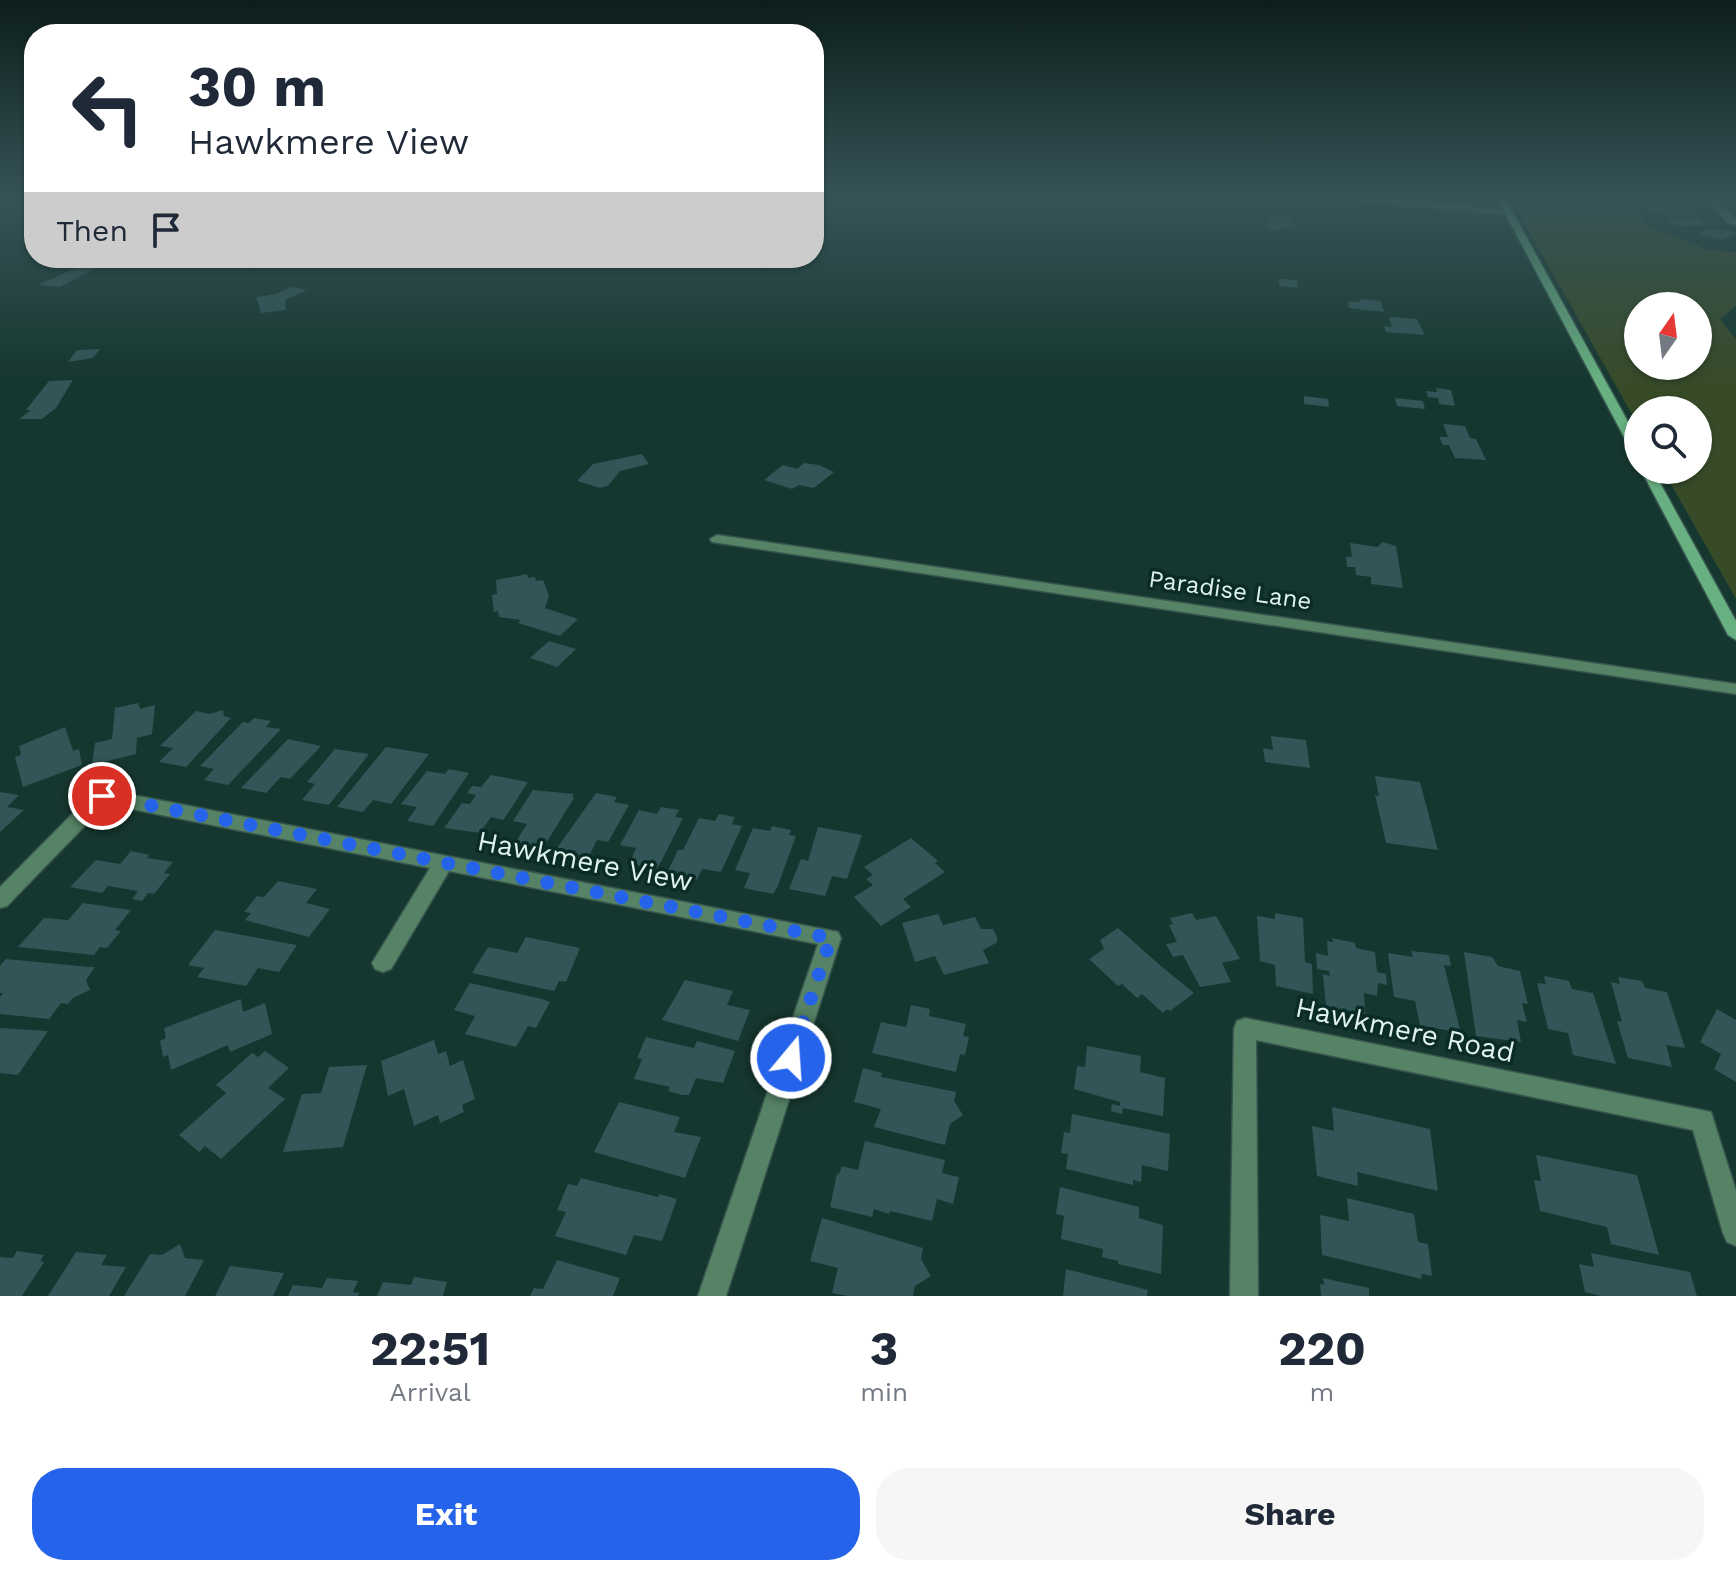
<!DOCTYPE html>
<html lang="en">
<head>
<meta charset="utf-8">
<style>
	:root { --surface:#fff; --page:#f6f6f7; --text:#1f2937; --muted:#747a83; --accent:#2563eb }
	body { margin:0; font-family:"Work Sans",sans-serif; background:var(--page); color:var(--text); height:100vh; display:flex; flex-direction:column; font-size:30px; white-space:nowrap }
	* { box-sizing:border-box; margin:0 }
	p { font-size:26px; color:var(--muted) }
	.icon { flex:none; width:44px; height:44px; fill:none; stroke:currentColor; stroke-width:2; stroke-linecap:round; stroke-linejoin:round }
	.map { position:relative; height:1296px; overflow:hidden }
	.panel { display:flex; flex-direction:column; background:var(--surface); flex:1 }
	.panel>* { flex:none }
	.top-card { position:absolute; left:24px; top:24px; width:800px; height:244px; border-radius:32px; box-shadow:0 2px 6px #0004; background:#fff; color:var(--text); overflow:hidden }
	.needle { width:52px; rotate:14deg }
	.fabs { position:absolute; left:1624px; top:292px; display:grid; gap:16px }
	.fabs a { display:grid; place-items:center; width:88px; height:88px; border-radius:50%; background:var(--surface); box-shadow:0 2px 6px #0004; font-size:40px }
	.pin { position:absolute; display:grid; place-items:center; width:68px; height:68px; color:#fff; margin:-34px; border:4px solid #fff; border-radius:50%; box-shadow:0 2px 8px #0007 }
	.me { position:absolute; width:88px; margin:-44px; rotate:18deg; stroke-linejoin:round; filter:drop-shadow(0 0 6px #0008) }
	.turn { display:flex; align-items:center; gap:28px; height:168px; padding:0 32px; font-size:36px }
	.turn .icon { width:104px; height:104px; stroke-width:2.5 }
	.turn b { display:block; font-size:56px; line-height:68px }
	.then { display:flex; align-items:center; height:76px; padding:0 32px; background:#0003; gap:16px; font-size:30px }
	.eta { display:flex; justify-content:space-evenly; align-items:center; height:136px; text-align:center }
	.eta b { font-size:48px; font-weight:700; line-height:56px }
	.primary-button { display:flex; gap:16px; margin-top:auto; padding:16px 32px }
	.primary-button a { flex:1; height:92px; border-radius:32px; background:var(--accent); color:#fff; font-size:32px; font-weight:700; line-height:92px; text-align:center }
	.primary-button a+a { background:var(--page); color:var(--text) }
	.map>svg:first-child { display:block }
	.green { fill:#374b29; fill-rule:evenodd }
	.building { fill:#325557 }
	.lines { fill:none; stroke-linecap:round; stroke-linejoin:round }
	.street-casing { stroke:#36554d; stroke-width:3 }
	.secondary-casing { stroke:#36554d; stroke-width:3 }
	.street { fill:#568265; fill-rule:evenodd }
	.secondary { fill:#68b082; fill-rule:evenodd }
	.route { stroke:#2563eb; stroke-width:14; stroke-dasharray:0 25.2 }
	.labels { text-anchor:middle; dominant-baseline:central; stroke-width:7; stroke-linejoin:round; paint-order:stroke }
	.street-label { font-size:24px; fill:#e0f2ed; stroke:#0b2c26 }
	.near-street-label { font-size:28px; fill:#e0f2ed; stroke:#0b2c26 }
</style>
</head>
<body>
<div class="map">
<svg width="1736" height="1296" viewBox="0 0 1736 1296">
	<rect width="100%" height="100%" fill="#16372f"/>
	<path class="green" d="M 1510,198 L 1626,198 L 1647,225 L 1708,250 L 1736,252 L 1736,306 L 1720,319 L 1736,339 L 1736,599 L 1663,470 L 1698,470 L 1698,410 L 1638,410 L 1638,425 ZM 1638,306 L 1698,306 L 1698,366 L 1638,366 Z"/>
	<g class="building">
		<polygon points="1025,198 1050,198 1048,204 1039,202 1033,206 1022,205"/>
		<polygon points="1670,198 1684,198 1692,206 1658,206 1652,199 1672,201"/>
		<polygon points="1648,207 1685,209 1699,217 1654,214"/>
		<polygon points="1276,214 1292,217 1287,221 1298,227 1272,230 1265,224 1269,224 1266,221"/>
		<polygon points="1683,218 1698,218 1709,225 1677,227 1664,220 1685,220"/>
		<polygon points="1708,228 1732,232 1736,235 1721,240 1698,234"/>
		<polygon points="83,265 99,266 60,287 38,285"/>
		<polygon points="1279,279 1297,280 1298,288 1279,286"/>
		<polygon points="291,287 307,290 285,300 286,310 261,313 256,297 276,294"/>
		<polygon points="1359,299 1381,301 1384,312 1349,308 1348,301 1360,302"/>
		<polygon points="1389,317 1417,319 1425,335 1386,332 1384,326 1392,327"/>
		<polygon points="100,349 93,358 68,362 77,350"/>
		<polygon points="73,380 56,408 42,419 19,419 31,410 26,410 49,381"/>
		<polygon points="1436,388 1451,390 1455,406 1439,404 1438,398 1428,397 1426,391 1437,392"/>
		<polygon points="1304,396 1328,399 1329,407 1304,404"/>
		<polygon points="1395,398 1423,401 1425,409 1397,406"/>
		<polygon points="1443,424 1465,426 1470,438 1476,439 1486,460 1455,458 1449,445 1443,445 1439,437 1448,437"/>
		<polygon points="642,454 649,464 620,471 608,486 600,488 577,481 593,464"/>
		<polygon points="804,463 819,465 834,472 814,488 799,485 792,489 764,480 783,465 797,469"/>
		<polygon points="1382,542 1396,546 1403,588 1371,584 1371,577 1356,575 1355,567 1347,567 1346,557 1352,557 1350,543 1378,547"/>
		<polygon points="527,574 528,578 535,577 536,581 543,580 549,596 545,608 578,619 560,636 518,623 521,620 499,617 498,611 494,612 492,595 497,594 496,580"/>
		<polygon points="549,641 576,649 557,667 530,658"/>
		<polygon points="138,703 140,709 155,705 152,734 137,738 136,754 92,765 95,743 112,739 115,708"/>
		<polygon points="223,710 224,716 231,718 186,767 159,762 173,748 160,746 196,711 210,714"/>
		<polygon points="254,718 271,721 266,727 281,729 228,785 204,780 214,769 200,766 243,722 249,723"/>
		<polygon points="65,727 73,751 79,749 82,765 23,787 15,757 21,755 19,746"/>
		<polygon points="1271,736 1306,740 1310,768 1265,762 1263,748 1273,750"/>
		<polygon points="288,739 321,746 290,779 281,777 266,793 241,788"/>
		<polygon points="386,747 429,754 391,804 373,800 363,812 337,807"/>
		<polygon points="335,749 369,754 329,805 302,800 315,784 307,782"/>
		<polygon points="449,769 469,773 433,826 407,821 417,807 401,804 427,771 445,774"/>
		<polygon points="491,775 528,782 506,816 503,820 491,817 480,833 444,828 462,803 470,804 476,795 467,793 472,786 481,787"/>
		<polygon points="1375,776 1420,782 1438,850 1386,843 1375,795 1379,796"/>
		<polygon points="533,790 574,794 572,797 574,798 543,848 515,843 527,824 513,821"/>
		<polygon points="0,792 19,795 7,807 24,810 0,832"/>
		<polygon points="596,793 617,797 614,802 629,805 608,842 597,840 588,858 555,851"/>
		<polygon points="661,807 679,810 675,817 683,818 662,860 656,870 629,864 636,848 620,845 639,810 657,814"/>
		<polygon points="719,814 735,817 732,824 742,826 721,872 702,869 697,880 667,873 678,850 683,850 699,818 715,821"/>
		<polygon points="772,826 791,830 789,835 796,836 777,888 773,894 744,888 750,873 735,870 753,828 770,831"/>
		<polygon points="818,827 862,835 847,879 832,876 825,896 789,889 801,859 808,861"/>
		<polygon points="911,838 938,861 935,863 945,872 903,899 911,907 881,926 854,897 873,885 866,879 873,875 864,867"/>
		<polygon points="131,851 150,855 147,858 173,862 164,873 170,874 154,894 148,893 142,901 132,899 138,891 108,886 102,893 70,887 96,860 120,864"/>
		<polygon points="278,881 317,889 306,903 330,909 309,937 245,920 251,913 244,912 257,896 264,897"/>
		<polygon points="83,903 131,910 115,930 121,931 107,948 100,947 94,955 18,947 44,918 68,920"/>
		<polygon points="1192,913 1196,920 1216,916 1240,959 1222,963 1231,982 1200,987 1183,955 1173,957 1166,944 1177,942 1169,925 1173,924 1170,918"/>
		<polygon points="1275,913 1303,918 1305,962 1312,964 1313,994 1276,986 1275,965 1260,961 1257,916 1275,919"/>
		<polygon points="938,914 943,925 975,917 981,929 993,929 998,939 996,943 983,950 989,963 944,975 935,956 915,962 902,923"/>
		<polygon points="1118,928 1162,967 1194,993 1170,1011 1167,1009 1163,1013 1142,994 1137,998 1122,984 1118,986 1089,959 1104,949 1100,940"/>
		<polygon points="215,930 297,945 279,972 258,968 246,986 197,977 204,968 188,965"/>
		<polygon points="526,937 580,948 566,982 559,981 554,991 472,973 488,947 517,953"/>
		<polygon points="1332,938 1355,943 1356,948 1375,952 1377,972 1386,974 1387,985 1378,983 1377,996 1364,993 1365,1014 1326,1006 1323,974 1330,976 1329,971 1317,969 1316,953 1328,956 1327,941 1333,942"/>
		<polygon points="1411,951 1449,955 1451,966 1444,965 1461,1033 1420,1025 1415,1001 1394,997 1388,953 1413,957"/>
		<polygon points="1464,952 1492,957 1498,966 1520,971 1528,1004 1522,1003 1527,1022 1517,1020 1521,1042 1476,1036"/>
		<polygon points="6,959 89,967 95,967 86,980 90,990 73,998 68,1004 61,1003 49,1019 0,1014 0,997 3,993 0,993 0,966"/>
		<polygon points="1544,976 1569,981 1572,989 1593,993 1616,1064 1573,1055 1568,1033 1548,1029 1537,983 1546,984"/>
		<polygon points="1618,977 1642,981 1645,988 1667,992 1685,1048 1666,1045 1672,1067 1628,1058 1617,1021 1622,1022 1611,982 1620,984"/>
		<polygon points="685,980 733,991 727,1005 750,1010 738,1041 662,1020"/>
		<polygon points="470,983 542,999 550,1002 536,1028 528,1026 516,1047 465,1034 475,1016 454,1010"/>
		<polygon points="241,999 243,1012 265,1003 272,1034 230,1052 228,1045 171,1070 168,1055 163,1057 160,1041 166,1038 164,1028"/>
		<polygon points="911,1005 930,1009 929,1016 966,1024 963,1036 969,1037 965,1055 960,1054 956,1072 872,1053 881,1022 906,1027"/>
		<polygon points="1717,1009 1736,1020 1736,1082 1714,1069 1721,1054 1700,1042"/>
		<polygon points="0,1028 48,1031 18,1075 0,1073"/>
		<polygon points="646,1037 694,1048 697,1041 735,1051 723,1083 696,1078 689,1095 682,1095 668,1091 670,1087 634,1079 642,1059 637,1058"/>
		<polygon points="434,1040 438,1054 446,1051 450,1066 463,1060 475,1099 462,1105 464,1112 440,1123 438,1115 414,1126 404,1089 388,1096 381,1061"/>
		<polygon points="1087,1046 1141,1056 1140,1072 1165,1078 1163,1116 1123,1108 1122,1114 1111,1111 1112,1104 1120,1106 1120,1102 1074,1089 1077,1066 1085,1067"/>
		<polygon points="265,1051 289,1068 268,1088 285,1099 221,1159 205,1146 199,1152 179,1135 226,1093 216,1085 252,1053 258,1057"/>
		<polygon points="367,1065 343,1147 283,1152 302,1094 321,1093 329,1067"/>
		<polygon points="863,1068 882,1073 881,1077 956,1092 954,1101 963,1115 950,1124 945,1145 874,1127 881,1109 854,1102"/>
		<polygon points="619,1102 680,1117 674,1132 701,1137 685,1178 594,1152"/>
		<polygon points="1332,1107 1430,1129 1438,1191 1357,1172 1358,1186 1317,1176 1312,1126 1334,1131"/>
		<polygon points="1072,1114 1170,1134 1168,1171 1142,1165 1141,1182 1133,1180 1133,1185 1066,1169 1068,1154 1061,1153 1064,1132 1070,1133"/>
		<polygon points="865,1141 945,1160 942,1173 959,1177 953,1204 937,1199 932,1221 890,1211 889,1214 874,1209 872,1217 830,1207 837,1173 839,1174 842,1166 858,1170"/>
		<polygon points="1536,1155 1637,1175 1659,1255 1611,1244 1607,1227 1540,1211 1534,1180 1541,1181"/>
		<polygon points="581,1178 658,1197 659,1194 677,1199 662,1241 634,1235 626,1255 555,1236 566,1212 557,1210 568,1184 577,1186"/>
		<polygon points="1060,1187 1139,1207 1139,1218 1163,1225 1161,1274 1118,1264 1118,1261 1102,1257 1103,1249 1061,1239 1064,1216 1056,1214"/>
		<polygon points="1347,1198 1414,1214 1418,1242 1428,1244 1432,1276 1421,1274 1422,1279 1322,1255 1320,1215 1349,1221"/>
		<polygon points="822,1218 923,1248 921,1259 931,1276 915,1286 913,1296 848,1296 832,1293 838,1268 810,1261"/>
		<polygon points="180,1244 185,1258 204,1260 185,1296 124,1296 150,1254 162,1255"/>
		<polygon points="17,1251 44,1255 40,1261 44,1262 22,1296 0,1296 0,1257 13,1258"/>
		<polygon points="76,1252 107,1255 101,1265 126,1267 109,1296 48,1296"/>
		<polygon points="1591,1253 1690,1272 1697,1296 1601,1296 1585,1292 1579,1264 1594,1267"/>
		<polygon points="557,1260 620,1278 613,1296 530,1296 534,1288 543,1289"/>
		<polygon points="230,1266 284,1273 273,1296 215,1296"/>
		<polygon points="1066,1269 1148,1290 1147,1296 1063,1296"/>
		<polygon points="414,1277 447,1282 443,1296 377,1296 383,1282 411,1285"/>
		<polygon points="327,1278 358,1281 353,1292 359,1293 358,1296 288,1296 293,1285 322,1288"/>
		<polygon points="1323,1278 1369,1288 1369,1296 1321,1296 1320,1284 1324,1285"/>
	</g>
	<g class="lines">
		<defs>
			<g id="street">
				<polygon points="1324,198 1364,198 1509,209 1513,212 1509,215"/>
				<polygon points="1704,198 1713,198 1736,219 1736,225 1728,223"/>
				<polygon points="717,535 1736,684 1736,694 712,542 710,539"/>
				<polygon points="102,789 838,932 841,938 726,1296 698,1296 818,944 449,871 391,969 383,972 375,969 372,963 430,868 106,804 7,906 0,908 0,887 95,791"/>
				<polygon points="1245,1018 1711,1112 1736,1191 1736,1246 1727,1242 1723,1233 1693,1130 1256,1040 1258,1296 1230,1296 1234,1028 1237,1021"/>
			</g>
			<g id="secondary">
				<polygon points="1497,198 1505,198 1638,440 1638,456 1632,452"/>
				<polygon points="1641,470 1653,470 1736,621 1736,640 1728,635"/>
			</g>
		</defs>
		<use href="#street" class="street-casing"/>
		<use href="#secondary" class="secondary-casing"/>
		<use href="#street" class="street"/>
		<use href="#secondary" class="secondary"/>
	</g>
	<linearGradient id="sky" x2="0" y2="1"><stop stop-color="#0c1e1a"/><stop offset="0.52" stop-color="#365358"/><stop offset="1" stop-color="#365358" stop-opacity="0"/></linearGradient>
	<rect width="1736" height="380" fill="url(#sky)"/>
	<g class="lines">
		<polyline class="route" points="102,796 831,938 791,1058"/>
	</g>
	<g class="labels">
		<g class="street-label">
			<text transform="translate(1230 590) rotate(8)">Paradise Lane</text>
		</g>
		<g class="near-street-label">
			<text transform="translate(585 861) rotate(11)">Hawkmere View</text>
			<text transform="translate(1405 1030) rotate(12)">Hawkmere Road</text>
		</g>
	</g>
</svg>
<div class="fabs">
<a><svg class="needle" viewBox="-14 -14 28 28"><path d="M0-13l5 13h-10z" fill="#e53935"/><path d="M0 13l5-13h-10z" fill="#747a83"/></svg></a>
<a><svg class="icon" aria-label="search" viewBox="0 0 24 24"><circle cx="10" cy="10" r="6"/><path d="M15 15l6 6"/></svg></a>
</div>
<div class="pin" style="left:102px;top:796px;background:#d93025"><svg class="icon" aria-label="arrive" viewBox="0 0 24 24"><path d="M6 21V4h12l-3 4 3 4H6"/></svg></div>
<svg class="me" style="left:791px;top:1058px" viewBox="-20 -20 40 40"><circle r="17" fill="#2563eb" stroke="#fff" stroke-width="3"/><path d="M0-11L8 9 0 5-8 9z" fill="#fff"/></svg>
<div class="top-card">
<div class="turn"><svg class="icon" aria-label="left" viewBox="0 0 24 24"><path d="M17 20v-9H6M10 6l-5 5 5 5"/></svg><div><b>30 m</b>Hawkmere View</div></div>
<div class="then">Then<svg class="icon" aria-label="arrive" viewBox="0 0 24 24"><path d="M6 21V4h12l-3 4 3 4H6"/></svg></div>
</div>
</div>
<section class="panel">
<div class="eta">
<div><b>22:51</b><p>Arrival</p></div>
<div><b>3</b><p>min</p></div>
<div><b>220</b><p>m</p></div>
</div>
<div class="primary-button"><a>Exit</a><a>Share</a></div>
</section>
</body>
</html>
